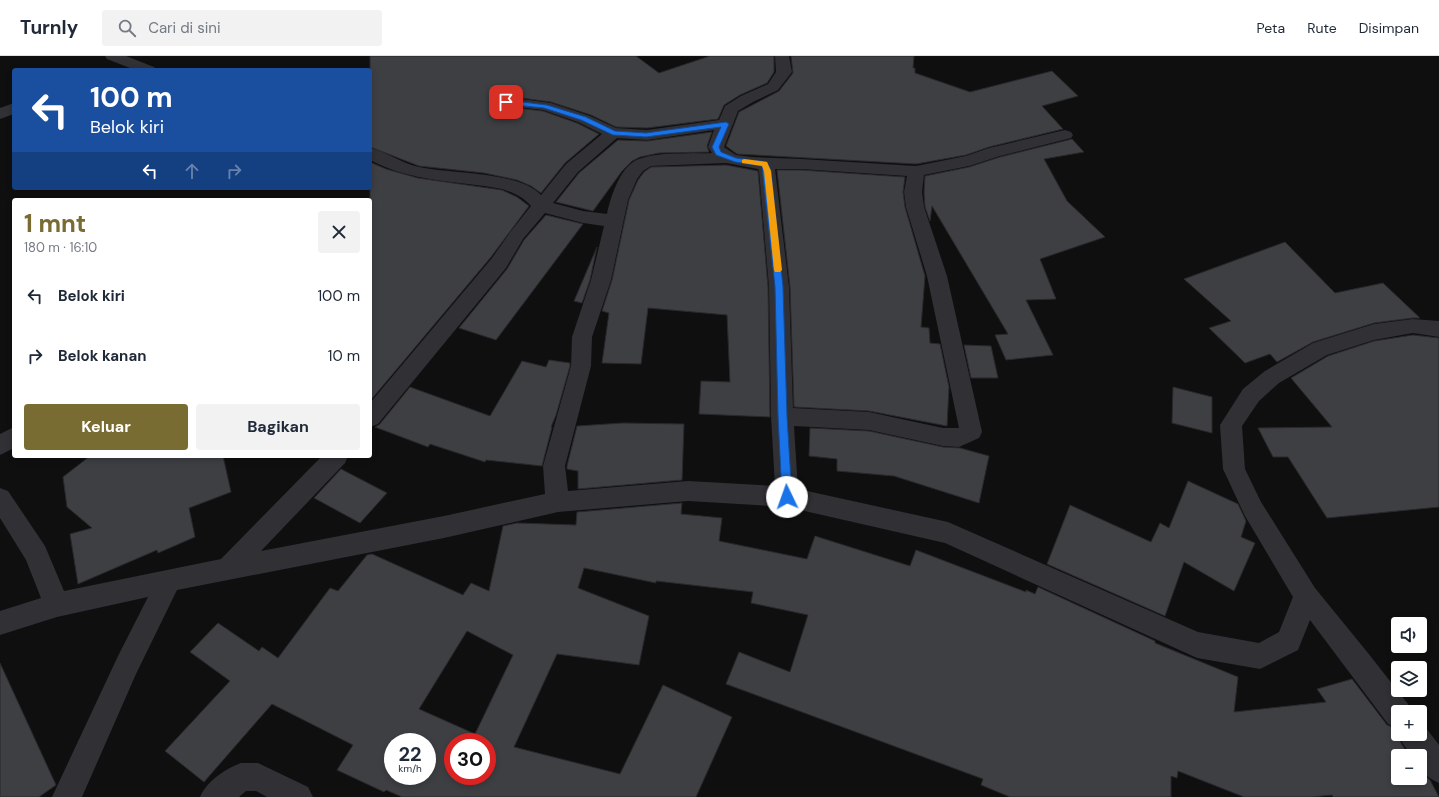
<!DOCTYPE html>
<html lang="id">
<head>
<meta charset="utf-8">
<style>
	:root { --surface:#fff; --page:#f2f2f3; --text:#1f2937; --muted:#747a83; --line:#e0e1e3; --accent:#796c33 }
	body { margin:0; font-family:"DM Sans",sans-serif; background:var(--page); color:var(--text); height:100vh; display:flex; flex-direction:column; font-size:15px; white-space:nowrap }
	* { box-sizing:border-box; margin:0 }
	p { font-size:13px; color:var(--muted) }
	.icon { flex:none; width:22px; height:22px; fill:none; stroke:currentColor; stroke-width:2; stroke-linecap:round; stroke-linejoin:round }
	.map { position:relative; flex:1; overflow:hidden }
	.details { position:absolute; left:12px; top:142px; width:360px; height:260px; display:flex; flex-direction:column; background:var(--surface); border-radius:4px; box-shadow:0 2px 6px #0003 }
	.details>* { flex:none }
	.top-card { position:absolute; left:12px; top:12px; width:360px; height:122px; border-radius:4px; box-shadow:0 2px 6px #0003; background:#1a4fa0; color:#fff; overflow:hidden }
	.fabs { position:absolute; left:1391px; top:561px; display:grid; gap:8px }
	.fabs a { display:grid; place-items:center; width:36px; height:36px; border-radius:4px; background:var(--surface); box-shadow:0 2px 6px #0003; font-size:20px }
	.speed { position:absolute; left:384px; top:677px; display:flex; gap:8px; font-size:20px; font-weight:700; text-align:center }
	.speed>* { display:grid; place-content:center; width:52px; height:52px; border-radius:50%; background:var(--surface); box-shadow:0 2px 6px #0003; line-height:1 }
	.speed small { font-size:10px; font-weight:400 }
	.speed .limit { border:6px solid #d22; background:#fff; color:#111 }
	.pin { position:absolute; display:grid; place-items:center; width:34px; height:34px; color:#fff; margin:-17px; border-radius:8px; box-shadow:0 2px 6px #0006 }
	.me { position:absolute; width:44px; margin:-22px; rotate:357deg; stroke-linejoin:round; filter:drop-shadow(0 0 3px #0008) }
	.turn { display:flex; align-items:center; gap:14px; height:84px; padding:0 12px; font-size:18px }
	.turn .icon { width:52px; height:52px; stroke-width:2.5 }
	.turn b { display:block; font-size:28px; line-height:34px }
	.lanes { display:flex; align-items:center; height:38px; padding:0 12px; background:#0003; justify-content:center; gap:20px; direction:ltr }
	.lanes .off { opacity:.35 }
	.round { display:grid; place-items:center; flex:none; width:42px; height:42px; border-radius:4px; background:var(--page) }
	.overview { display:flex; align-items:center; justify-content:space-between; height:68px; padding:0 12px }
	h1 { font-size:24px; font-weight:700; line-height:30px; color:var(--accent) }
	.button { display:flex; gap:8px; margin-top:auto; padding:8px 12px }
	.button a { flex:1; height:46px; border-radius:4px; background:var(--accent); color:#fff; font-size:16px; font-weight:700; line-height:46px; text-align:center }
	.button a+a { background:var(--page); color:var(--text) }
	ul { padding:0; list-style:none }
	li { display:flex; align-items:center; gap:12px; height:60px; padding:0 12px }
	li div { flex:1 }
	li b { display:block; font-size:15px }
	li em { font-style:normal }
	header { display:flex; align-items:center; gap:24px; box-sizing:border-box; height:56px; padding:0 20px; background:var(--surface); border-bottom:1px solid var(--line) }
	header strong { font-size:19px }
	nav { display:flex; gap:22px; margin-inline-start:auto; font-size:14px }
	.search { width:280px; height:36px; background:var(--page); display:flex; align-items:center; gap:10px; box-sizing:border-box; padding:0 14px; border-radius:4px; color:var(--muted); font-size:15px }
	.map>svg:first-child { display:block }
	.building { fill:#3e3f43; stroke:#29292c; fill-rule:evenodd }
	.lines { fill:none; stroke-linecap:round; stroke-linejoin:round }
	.minor { fill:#303035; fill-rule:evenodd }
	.route { fill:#1a73e8; stroke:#114b97 }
	.slow { fill:#f59e0b }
</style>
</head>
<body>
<header>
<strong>Turnly</strong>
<div class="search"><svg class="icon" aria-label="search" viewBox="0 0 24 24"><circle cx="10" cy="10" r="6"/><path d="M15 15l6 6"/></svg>Cari di sini</div>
<nav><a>Peta</a><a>Rute</a><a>Disimpan</a></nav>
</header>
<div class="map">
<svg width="1439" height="741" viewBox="0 0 1439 741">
	<rect width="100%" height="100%" fill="#0f0f10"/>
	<g class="building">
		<polygon points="370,0 636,0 659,17 710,0 774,0 774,16 767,27 740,39 724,49 718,63 647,72 616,71 591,59 551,46 506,40 500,42 497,47 500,50 543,55 577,67 599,78 565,107 541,137 531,130 517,124 484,117 419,110 370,91"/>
		<polygon points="791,0 914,0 913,12 915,12 915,17 970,36 1052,15 1078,40 1042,50 1063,73 989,91 966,99 916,108 737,98 726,90 739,56 779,35 793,17"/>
		<polygon points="712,76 707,90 709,96 659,97 640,101 632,105 622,115 593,155 556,146 579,117 618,84 647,85"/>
		<polygon points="1072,83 1084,96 1044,103 1067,145 1105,181 1040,203 1056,243 1026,244 1053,299 1006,304 995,279 1008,278 932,150 930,165 925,151 924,136 925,120 969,111 1000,101"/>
		<polygon points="370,106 386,113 418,122 502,134 517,141 529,150 491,201 370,345"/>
		<polygon points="726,109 758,115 768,231 770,361 699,358 701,325 730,326 727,259 648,252 641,308 602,307 609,257 602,255 612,224 629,144 638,124 644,116 651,111"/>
		<polygon points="777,114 801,114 905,121 903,136 905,151 925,220 921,271 929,272 930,287 940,288 949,331 947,370 869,355 794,351 790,231"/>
		<polygon points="546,159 583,168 496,284 459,272 507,213 524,184"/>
		<polygon points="1285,186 1335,237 1383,227 1420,262 1413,262 1374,267 1313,286 1277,306 1270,298 1245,307 1209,272 1231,265 1184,223"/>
		<polygon points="597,191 590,224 582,247 574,245"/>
		<polygon points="1413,279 1439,282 1439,451 1327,462 1288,401 1273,401 1258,372 1332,371 1291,322 1328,300 1374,285"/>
		<polygon points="964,289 991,290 998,322 971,322"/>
		<polygon points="549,304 570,307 570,310 556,359 551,371 552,371 542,410 486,404 485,406 430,388 428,391 375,371 379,369 410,331 490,360 522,305 546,311"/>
		<polygon points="1173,331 1212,341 1212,377 1172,367"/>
		<polygon points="623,367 684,368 682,424 578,433 578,415 567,413 567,410 577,370"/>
		<polygon points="810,372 869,375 943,391 960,392 989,400 979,447 894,420 837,415 837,403 809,400"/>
		<polygon points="90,400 223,400 231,436 189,452 195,481 158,497 157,494 78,528 70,478 92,472 67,451 63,421"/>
		<polygon points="341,413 387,437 360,467 314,442"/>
		<polygon points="1188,425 1238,448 1246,465 1241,481 1255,487 1234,535 1184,506 1165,560 1047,508 1070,449 1151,486 1160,467 1169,472"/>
		<path d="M 682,447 L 681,458 L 722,462 L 719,485 L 807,503 L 815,480 L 910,510 L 916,494 L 1026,536 L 1026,534 L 1035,538 L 1038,531 L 1155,585 L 1155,587 L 1238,621 L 1234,656 L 1326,646 L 1317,633 L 1352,623 L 1387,669 L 1398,673 L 1398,679 L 1402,689 L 1410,700 L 1398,700 L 1398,722 L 1420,722 L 1420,711 L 1423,718 L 1430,724 L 1439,741 L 1333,741 L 1332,739 L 1312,741 L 1244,741 L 1178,715 L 1177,722 L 1171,720 L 1171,741 L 1010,741 L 981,729 L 983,723 L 726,628 L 739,596 L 790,616 L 808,559 L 751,547 L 753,536 L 656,525 L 656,527 L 584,512 L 578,532 L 649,560 L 639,609 L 557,598 L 514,691 L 620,718 L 663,629 L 732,661 L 696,741 L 402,741 L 386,734 L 384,736 L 337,714 L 353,689 L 272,648 L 204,726 L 165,695 L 230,625 L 190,596 L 218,567 L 259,595 L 262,591 L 278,602 L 330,532 L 338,535 L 367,499 L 372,498 L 463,539 L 471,527 L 489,535 L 503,470 L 517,467 L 576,469 L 577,456 ZM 467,575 L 513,599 L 475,678 L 419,653 ZM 393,686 L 427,686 L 427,720 L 393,720 ZM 453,686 L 487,686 L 487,720 L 453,720 Z"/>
		<polygon points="0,607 56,729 39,741 0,741"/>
	</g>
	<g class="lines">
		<g class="minor">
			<polygon points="105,0 126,0 154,11 157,14 135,14 107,3"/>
			<path d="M 775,0 L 789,0 L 792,16 L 778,34 L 753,46 L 738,55 L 724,91 L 736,99 L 752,101 L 801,103 L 916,110 L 966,100 L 989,92 L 1065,74 L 1071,76 L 1073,79 L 1071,82 L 1000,100 L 969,110 L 924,119 L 922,136 L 924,151 L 947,220 L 982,376 L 979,382 L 959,391 L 943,390 L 869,374 L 794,370 L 798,433 L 948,466 L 1198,576 L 1259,587 L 1279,576 L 1293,541 L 1245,460 L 1223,413 L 1220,369 L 1243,333 L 1265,315 L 1313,287 L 1374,268 L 1413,263 L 1439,265 L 1439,281 L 1413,277 L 1374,284 L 1327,299 L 1279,327 L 1259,345 L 1242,370 L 1245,413 L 1261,446 L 1315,532 L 1368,597 L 1408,648 L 1411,656 L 1398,656 L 1398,672 L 1388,668 L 1310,564 L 1298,594 L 1260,613 L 1197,602 L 945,487 L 787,451 L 688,445 L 558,456 L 444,482 L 177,534 L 136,618 L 82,741 L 52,741 L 118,600 L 148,541 L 57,561 L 0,579 L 0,555 L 41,542 L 26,504 L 0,462 L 0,432 L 8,435 L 45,490 L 64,535 L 221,503 L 322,400 L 348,400 L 345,407 L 261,495 L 444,460 L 545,438 L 543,410 L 571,310 L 572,281 L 591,224 L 604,170 L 583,167 L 545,157 L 523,183 L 506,212 L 378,368 L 370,371 L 370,347 L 492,202 L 511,175 L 531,150 C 523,141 514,137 502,133 C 455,124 414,127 370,104 L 370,92 C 387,96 401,107 419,111 C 450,118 519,115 541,139 L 566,108 L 602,78 L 578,66 L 543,54 L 500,49 L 498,46 L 500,43 L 506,41 L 551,47 L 590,60 L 616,72 L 647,74 L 719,64 L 725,50 L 741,40 L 768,28 L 776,16 ZM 714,74 L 708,91 L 712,97 C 690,98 650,95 633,106 C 619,115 610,143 607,158 L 583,155 L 553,147 L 578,116 L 617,82 L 647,84 ZM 726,107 L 758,113 L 759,115 L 769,231 L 771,360 L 775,430 L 688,425 L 568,435 L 565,410 L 591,310 L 592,281 L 611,224 L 628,144 L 637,123 L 643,115 L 651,110 ZM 775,113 L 801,113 L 907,120 L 904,136 L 906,151 L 927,220 L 959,372 L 943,372 L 869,356 L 793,352 L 789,231 Z"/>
			<polygon points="14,47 14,58 0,63 0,52"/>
			<polygon points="14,371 14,392 0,399 0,378"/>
			<path d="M 1420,667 L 1423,668 L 1439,689 L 1439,727 C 1425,721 1420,715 1420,700 L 1412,700 L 1403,688 L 1399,678 L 1420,678 Z"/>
			<path d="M 241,707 L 258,707 L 308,731 L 313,741 L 267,741 L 256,735 L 246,735 L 239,741 L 200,741 C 207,725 225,713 241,707 Z"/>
		</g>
	</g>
	<polygon class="route" points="506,44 547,49 586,61 615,75 646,77 726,66 729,68 719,91 721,96 736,102 767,106 771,115 783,231 787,360 792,441 790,444 787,445 783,444 782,441 778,360 775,231 762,110 735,106 716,99 712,91 721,71 646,81 613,79 581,64 544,52 504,48 504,45"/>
	<polygon class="slow" points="744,103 767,106 771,115 782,214 780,216 775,216 774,214 764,115 762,110 742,107 742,104"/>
</svg>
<div class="fabs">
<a><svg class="icon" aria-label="sound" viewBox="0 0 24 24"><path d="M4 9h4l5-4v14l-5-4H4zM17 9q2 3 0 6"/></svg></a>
<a><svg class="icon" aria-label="layers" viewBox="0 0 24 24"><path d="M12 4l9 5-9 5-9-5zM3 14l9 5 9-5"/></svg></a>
<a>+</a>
<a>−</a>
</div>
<div class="speed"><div>22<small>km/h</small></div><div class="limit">30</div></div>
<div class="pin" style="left:506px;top:46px;background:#d93025"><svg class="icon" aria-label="arrive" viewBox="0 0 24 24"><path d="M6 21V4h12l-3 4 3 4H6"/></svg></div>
<svg class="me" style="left:787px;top:441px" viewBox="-20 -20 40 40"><circle r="19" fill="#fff"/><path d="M0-13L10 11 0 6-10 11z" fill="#1a73e8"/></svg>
<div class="top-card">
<div class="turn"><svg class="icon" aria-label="left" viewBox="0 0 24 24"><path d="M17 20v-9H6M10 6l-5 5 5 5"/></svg><div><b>100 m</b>Belok kiri</div></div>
<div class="lanes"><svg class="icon" aria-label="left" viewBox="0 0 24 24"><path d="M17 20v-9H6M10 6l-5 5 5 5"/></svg><svg class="icon off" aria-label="ahead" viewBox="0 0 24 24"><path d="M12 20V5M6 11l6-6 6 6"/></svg><svg class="icon off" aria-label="right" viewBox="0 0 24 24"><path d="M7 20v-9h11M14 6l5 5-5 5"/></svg></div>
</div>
<section class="details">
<div class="overview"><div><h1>1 mnt</h1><p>180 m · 16:10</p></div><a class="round"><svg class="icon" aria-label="close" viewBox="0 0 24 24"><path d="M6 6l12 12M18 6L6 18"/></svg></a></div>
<ul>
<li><svg class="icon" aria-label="left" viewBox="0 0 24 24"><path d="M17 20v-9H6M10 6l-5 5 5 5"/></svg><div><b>Belok kiri</b></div><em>100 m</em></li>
<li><svg class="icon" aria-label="right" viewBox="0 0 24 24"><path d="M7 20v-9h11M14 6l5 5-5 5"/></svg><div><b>Belok kanan</b></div><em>10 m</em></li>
</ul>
<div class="button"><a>Keluar</a><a>Bagikan</a></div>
</section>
</div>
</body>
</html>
